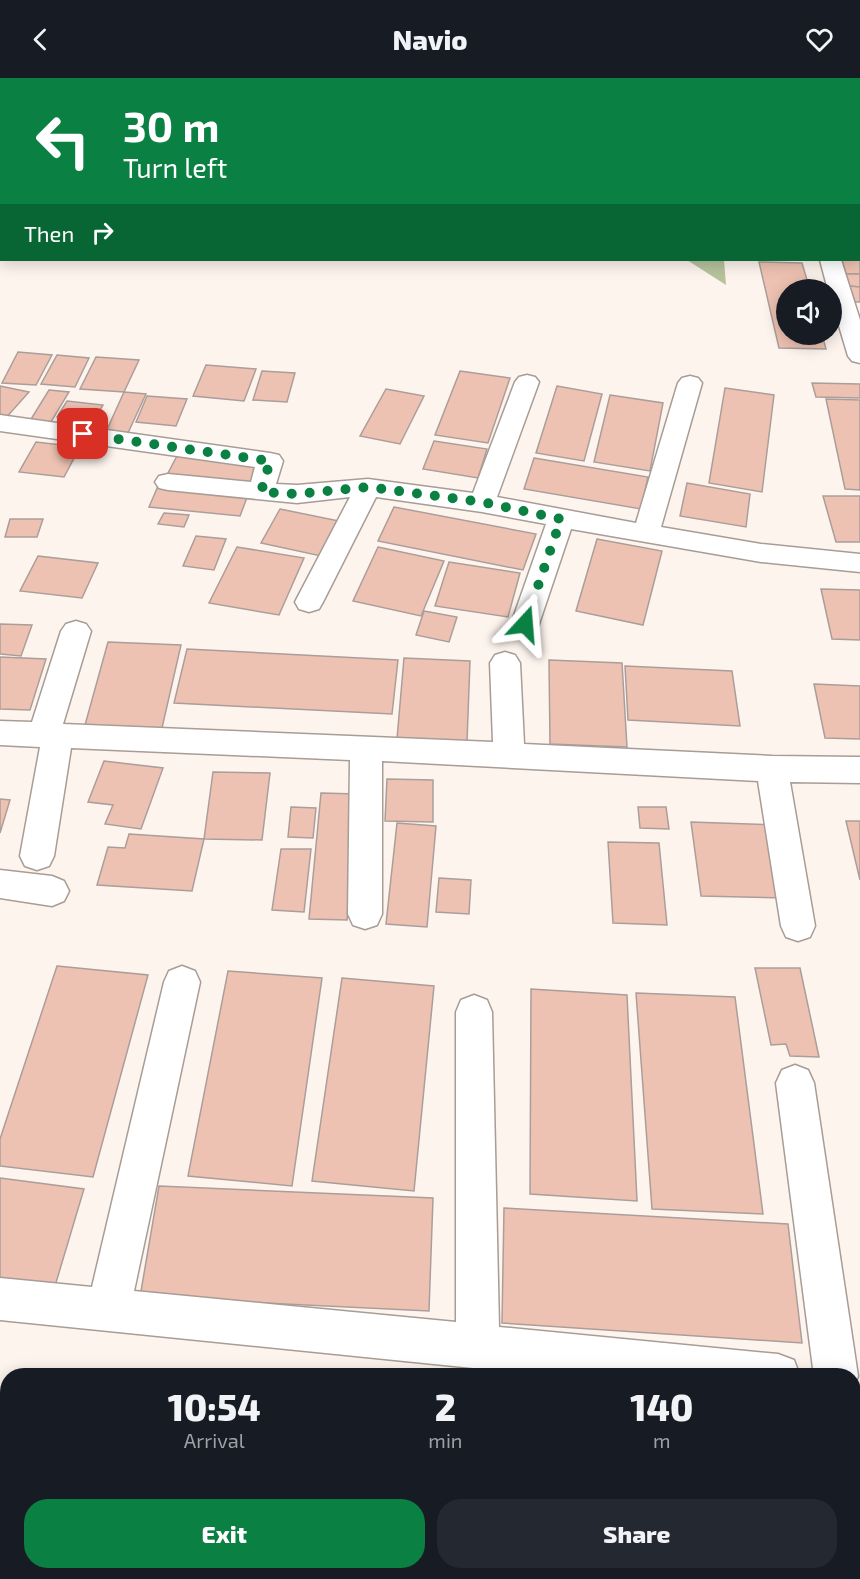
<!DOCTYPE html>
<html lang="en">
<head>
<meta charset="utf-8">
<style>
	:root { --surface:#171b24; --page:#242831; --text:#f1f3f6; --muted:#9ea1a6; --accent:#0b8043 }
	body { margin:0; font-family:"Exo 2",sans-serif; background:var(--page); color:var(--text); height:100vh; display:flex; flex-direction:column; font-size:22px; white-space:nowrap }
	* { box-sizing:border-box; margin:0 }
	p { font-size:20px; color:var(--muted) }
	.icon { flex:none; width:33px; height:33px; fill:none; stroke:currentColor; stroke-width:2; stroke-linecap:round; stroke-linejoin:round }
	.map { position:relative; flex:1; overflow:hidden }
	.drawer { position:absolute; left:0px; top:1290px; width:861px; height:212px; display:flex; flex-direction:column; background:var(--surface); border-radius:24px 24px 0 0; box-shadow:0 3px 15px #0003 }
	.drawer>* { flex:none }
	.top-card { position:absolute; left:0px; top:0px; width:861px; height:183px; box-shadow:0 3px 15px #0003; background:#0b8043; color:#fff; overflow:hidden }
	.fabs { position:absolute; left:776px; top:201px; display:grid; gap:12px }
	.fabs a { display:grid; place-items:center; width:66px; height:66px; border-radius:50%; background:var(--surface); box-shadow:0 3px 15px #0003; font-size:30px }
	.pin { position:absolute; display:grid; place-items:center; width:51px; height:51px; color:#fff; margin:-26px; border-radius:12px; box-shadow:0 3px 9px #0006 }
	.me { position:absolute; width:66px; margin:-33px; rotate:19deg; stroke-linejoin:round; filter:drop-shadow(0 0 4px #0008) }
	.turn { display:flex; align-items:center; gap:21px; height:126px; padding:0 24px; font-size:27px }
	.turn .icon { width:78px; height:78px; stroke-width:2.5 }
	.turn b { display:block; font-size:42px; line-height:51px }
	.then { display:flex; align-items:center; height:57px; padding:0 24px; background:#0003; gap:12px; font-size:22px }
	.eta { display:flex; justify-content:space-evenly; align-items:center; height:102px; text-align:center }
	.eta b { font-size:36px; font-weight:800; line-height:42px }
	.action { display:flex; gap:12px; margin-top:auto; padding:12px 24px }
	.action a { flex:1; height:69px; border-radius:24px; background:var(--accent); color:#fff; font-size:24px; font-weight:800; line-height:69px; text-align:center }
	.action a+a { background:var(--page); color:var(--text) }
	header { display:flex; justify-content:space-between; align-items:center; height:78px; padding:0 24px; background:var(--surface); font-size:27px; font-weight:800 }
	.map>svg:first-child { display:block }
	.forest { fill:#b6c39d }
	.building { fill:#eec2b2; stroke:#ab9e9a; stroke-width:1.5 }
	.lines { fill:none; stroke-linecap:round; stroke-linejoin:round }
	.minor-casing { stroke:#a79c96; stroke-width:3 }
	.minor { fill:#fff; fill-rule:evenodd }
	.route { stroke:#0b8043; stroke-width:10; stroke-dasharray:0 18 }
</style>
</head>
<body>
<header><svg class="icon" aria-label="back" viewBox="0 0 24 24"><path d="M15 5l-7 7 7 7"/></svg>Navio<svg class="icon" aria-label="heart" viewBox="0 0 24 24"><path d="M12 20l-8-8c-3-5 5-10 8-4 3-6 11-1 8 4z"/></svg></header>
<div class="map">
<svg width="860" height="1501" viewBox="0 0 860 1501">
	<rect width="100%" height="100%" fill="#fef4ee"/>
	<polygon class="forest" points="687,182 724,182 726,207"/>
	<g class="building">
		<polygon points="860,181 860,196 846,196 842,182"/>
		<polygon points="759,184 802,185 810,212 786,212 786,256 822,256 826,271 779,270"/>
		<polygon points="846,196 860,196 860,209 849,208"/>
		<polygon points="849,208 860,209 860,224 855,224"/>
		<polygon points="18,274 52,277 36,307 2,305"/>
		<polygon points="57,277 89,280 75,309 41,306"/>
		<polygon points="96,279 139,282 124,314 80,311"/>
		<polygon points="206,287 256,291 244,323 193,318"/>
		<polygon points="262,293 295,295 287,324 253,322"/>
		<polygon points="460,293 510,300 488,365 435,357"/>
		<polygon points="812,305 860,306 860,320 816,319"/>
		<polygon points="0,308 29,314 4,342 0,341"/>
		<polygon points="557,308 602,316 584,383 536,375"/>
		<polygon points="725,310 774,317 762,414 709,405"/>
		<polygon points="386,311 424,318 400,366 360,358"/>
		<polygon points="49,312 69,314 48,349 28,346"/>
		<polygon points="124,314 146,316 127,357 105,356"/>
		<polygon points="610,317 663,325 650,393 594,384"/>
		<polygon points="147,318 187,321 176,348 136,344"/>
		<polygon points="826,321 860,322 860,412 845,411"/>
		<polygon points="67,323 103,327 93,343 57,339"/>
		<polygon points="434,363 487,371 478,400 423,391"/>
		<polygon points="36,364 80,369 64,399 19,394"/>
		<polygon points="178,376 260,388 249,409 167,397"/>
		<polygon points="534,380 648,399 641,431 524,411"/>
		<polygon points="687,405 750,416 746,449 680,438"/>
		<polygon points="158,408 248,417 240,438 149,429"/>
		<polygon points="823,418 860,418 860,464 836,464"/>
		<polygon points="394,429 536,456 523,492 378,463"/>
		<polygon points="280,431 339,443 321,478 261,465"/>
		<polygon points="164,435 189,437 184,449 158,446"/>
		<polygon points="10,441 43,441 37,459 5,459"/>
		<polygon points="196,458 226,461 214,492 183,488"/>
		<polygon points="597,461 662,473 643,547 576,533"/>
		<polygon points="237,469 304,480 279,537 209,525"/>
		<polygon points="378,469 444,483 421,538 353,523"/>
		<polygon points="38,478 98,485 82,520 20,513"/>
		<polygon points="449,484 520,495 508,539 435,528"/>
		<polygon points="821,511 860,512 860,562 832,561"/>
		<polygon points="424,533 457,539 449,564 416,557"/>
		<polygon points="0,546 32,547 21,578 0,576"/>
		<polygon points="108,564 181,567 162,650 85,647"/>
		<polygon points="187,571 398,582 392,636 174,625"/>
		<polygon points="0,579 46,581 30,632 0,631"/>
		<polygon points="404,580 470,583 467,664 397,661"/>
		<polygon points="549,582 622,585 627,669 550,666"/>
		<polygon points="625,588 732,593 740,648 628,642"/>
		<polygon points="814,606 860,608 860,661 825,660"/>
		<polygon points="104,683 163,690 141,751 105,746 113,727 88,724"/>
		<polygon points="213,694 270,695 262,762 204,761"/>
		<polygon points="387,701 433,702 433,744 385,743"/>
		<polygon points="321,715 357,716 347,842 309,841"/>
		<polygon points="0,721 10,722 0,755"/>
		<polygon points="291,729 316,730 313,760 288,759"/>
		<polygon points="638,729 666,729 669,751 640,750"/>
		<polygon points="846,743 860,743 860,802"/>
		<polygon points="691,744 776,747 789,820 701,818"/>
		<polygon points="397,745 436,748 427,849 386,846"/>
		<polygon points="129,756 204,761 192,813 97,807 108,769 125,770"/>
		<polygon points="608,764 659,765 667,847 613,845"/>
		<polygon points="281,771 311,771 304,834 272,832"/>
		<polygon points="439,800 471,802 469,836 436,834"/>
		<polygon points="57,888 148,897 93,1099 0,1088 0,1061"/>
		<polygon points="755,890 800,890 819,979 790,978 786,966 771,967"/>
		<polygon points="228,893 322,900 292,1108 188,1098"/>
		<polygon points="342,900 434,908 414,1113 312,1103"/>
		<polygon points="531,911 627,917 637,1123 530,1116"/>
		<polygon points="636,915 735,919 763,1136 652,1131"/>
		<polygon points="0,1100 84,1111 52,1218 0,1210"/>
		<polygon points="159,1108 433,1120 429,1233 140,1219"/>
		<polygon points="504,1130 788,1146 802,1265 502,1245"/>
		<polygon points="8,1419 8,1494 55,1494 54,1501 0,1501 0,1420"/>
		<polygon points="141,1494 261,1494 260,1501 140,1501"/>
		<polygon points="280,1494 397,1494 397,1501 279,1501"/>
	</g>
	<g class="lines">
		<defs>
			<g id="minor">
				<polygon points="100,0 119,0 99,2"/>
				<polygon points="2,77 2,90 0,91 0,78"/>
				<rect x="0" y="129" width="2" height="12"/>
				<polygon points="820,182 841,182 860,242 860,285 852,283 848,278 831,221 831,212 828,212"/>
				<polygon points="527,297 535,299 539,304 497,419 636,445 678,305 682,300 690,298 698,300 702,305 661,449 761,466 860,476 860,494 761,484 571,451 539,546 535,553 525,556 515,553 511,546 546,446 482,434 376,419 323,524 319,531 309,534 299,531 295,524 350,419 297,425 168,412 159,410 155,404 159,398 168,396 251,404 255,389 0,353 0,337 270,375 279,377 283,383 276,406 297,407 368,401 473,415 515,304 519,299"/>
				<polygon points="76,543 86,546 91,553 63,646 493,664 490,585 495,577 505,574 515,577 520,585 524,666 772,678 860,679 860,705 790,704 815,848 810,859 798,863 786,859 781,848 758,703 382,683 382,836 377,847 365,851 353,847 348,836 350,682 71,670 54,778 49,788 37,792 25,788 20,778 40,669 0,667 0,643 32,644 61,553 66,546"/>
				<polygon points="0,792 52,798 64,803 69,813 64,823 52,828 0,820"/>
				<polygon points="182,888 195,893 200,904 134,1213 456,1244 456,934 461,922 474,917 487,922 492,934 499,1249 778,1276 794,1282 800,1298 553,1298 0,1242 0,1200 92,1209 164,904 169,893"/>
				<polygon points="795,987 808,992 814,1005 858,1298 854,1309 854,1298 814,1298 776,1005 782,992"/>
				<polygon points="854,1401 860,1403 860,1495 854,1492"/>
				<polygon points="68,1494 116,1494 115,1501 67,1501"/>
				<rect x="422" y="1494" width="48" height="7"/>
			</g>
		</defs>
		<use href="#minor" class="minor-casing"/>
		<use href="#minor" class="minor"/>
	</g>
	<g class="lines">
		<polyline class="route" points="83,356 270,383 261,414 297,416 368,409 482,424 561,441 525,546"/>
	</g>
</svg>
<div class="fabs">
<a><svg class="icon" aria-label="sound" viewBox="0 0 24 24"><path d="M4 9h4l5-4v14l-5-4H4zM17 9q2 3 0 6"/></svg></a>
</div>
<div class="pin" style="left:83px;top:356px;background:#d93025"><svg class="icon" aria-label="arrive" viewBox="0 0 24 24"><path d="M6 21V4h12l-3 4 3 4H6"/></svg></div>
<svg class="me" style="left:525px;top:546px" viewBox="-20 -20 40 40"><path d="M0-17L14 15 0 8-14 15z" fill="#0b8043" stroke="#fff" stroke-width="4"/></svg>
<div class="top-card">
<div class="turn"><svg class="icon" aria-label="left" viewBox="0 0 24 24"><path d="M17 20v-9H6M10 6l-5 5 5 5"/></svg><div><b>30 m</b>Turn left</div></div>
<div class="then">Then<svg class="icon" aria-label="right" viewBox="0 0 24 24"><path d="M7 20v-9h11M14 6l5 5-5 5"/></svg></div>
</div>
<section class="drawer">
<div class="eta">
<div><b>10:54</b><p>Arrival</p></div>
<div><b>2</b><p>min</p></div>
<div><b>140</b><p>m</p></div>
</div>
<div class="action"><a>Exit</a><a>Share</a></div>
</section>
</div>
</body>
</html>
